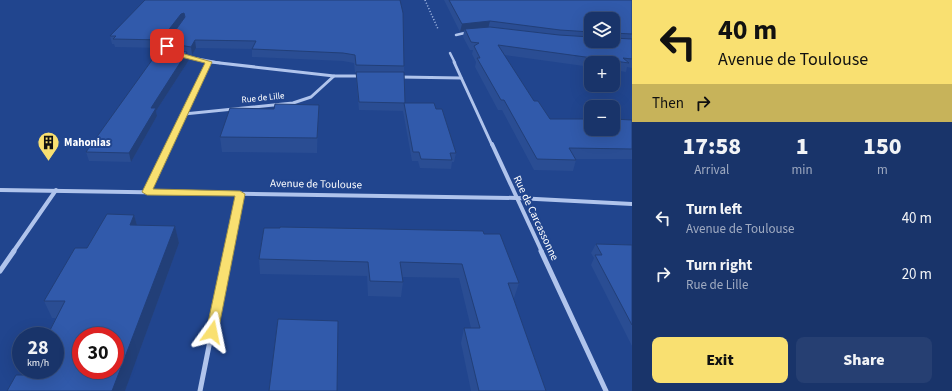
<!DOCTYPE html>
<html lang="en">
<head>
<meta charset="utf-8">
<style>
	:root { --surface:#19346a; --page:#263f72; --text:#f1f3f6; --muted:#9faac1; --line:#374f7e; --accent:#f9e071 }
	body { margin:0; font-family:"Source Sans 3",sans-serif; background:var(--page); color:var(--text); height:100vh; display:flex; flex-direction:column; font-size:15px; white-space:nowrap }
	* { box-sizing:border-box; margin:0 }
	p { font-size:13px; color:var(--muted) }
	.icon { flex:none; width:22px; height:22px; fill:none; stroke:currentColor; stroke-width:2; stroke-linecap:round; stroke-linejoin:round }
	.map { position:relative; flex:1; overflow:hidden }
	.side { display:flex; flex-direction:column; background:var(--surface); width:320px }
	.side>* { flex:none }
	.hud { background:#f9e071; color:#111; overflow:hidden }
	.tools { position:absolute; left:584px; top:12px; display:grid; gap:8px }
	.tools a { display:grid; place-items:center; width:36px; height:36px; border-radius:8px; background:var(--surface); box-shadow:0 4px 16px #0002,0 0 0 1px var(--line); font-size:20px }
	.speed { position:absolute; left:12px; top:327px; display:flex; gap:8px; font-size:20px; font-weight:700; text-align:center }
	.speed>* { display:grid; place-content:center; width:52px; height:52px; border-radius:50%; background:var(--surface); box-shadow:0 4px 16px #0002,0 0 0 1px var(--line); line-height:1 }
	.speed small { font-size:10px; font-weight:400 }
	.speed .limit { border:6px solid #d22; background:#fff; color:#111 }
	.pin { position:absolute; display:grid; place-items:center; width:34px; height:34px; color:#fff; margin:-17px; border-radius:8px; box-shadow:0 2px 6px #0006 }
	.me { position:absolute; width:44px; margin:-22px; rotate:12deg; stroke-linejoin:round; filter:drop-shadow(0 0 3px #0008) }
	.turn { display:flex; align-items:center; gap:14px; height:84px; padding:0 20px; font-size:18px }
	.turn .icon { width:52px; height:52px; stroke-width:2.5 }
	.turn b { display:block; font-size:28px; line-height:34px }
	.then { display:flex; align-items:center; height:38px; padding:0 20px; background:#0003; gap:8px; font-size:15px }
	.eta { display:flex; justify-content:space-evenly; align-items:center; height:68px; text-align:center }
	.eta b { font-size:24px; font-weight:800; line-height:28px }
	.button { display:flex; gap:8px; margin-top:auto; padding:8px 20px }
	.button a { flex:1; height:46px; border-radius:8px; background:var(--accent); color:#111; font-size:16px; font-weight:800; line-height:46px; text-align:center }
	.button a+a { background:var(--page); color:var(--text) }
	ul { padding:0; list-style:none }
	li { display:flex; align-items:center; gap:12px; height:56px; padding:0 20px }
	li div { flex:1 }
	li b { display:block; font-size:15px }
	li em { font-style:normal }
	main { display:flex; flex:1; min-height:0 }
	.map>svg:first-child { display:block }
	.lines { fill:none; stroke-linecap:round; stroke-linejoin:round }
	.path { stroke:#b0c4ec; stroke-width:1.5; stroke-dasharray:1 2; stroke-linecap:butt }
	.minor-far3 { stroke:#b0c4ec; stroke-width:2.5 }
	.minor-far2 { stroke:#b0c4ec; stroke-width:3 }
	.minor-far1 { stroke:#b0c4ec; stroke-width:4 }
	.minor { stroke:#b0c4ec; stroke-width:5 }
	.tertiary { fill:#b0c4ec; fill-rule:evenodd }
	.wall { fill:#2a4d93; fill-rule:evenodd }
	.shaded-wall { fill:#223f78 }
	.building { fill:#315aab; stroke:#223f78; fill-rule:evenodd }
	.route { fill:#f9e071; stroke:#a29249 }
	.labels { text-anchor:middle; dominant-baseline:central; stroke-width:4; stroke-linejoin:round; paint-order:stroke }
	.far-street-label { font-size:9px; fill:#fff; stroke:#21458e }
	.poi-label { font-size:11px; font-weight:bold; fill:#fff; stroke:#21458e; text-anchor:start }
	.street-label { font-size:11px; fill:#fff; stroke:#21458e }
</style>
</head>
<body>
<main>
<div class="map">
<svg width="632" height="391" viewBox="0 0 632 391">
	<rect width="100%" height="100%" fill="#21458e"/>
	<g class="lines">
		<polyline class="path" points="425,0 438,29"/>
		<g class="minor-far3">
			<polyline points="456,35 469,32"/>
			<polyline points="450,53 455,63"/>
			<polyline points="183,56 220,63"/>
		</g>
		<g class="minor-far2">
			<polyline points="211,62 334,76 361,76"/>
			<polyline points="454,62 492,145"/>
			<polyline points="400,77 461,78"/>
			<polyline points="184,114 293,103 311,97 334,76"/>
			<polyline points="169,145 209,62"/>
		</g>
		<g class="minor-far1">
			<polyline points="492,144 542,252"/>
			<polyline points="147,192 170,144"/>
			<polyline points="13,252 56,190"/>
			<polyline points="228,252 240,193"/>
		</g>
		<g class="minor">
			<polyline points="541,251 606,391"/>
			<polyline points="0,271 14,251"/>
			<polyline points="200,391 228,251"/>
		</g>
		<polygon class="tertiary" points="0,188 517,196 632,202 632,206 517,200 0,192"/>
	</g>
	<g class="wall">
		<path d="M 145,0 L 404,66 L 404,72 L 405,103 L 436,109 L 456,153 L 454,162 L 452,162 L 451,169 L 420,168 L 418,161 L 412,161 L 403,111 L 359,110 L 356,79 L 356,73 L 355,73 L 354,63 L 343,61 L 252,57 L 252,49 L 196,48 L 192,55 L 188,54 L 189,60 L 156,111 L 157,116 L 131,162 L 89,161 L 86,152 L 161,48 L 115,47 L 114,44 L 112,44 L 110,36 ZM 170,38 L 171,45 L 177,50 L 166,43 Z"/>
		<path d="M 444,0 L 632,0 L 632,68 L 627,67 L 626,72 L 613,70 L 613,63 L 591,63 L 591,67 L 504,55 L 534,101 L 550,119 L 632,120 L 632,159 L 576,159 L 576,160 L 573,171 L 534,170 L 502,110 L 498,110 L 475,67 L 476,62 L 472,54 L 473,50 L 470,50 L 463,37 L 464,31 L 460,32 ZM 591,19 L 613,19 L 613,41 L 591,41 Z"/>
		<polygon points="318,119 317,153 222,152 220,137"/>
		<polygon points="134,215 137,225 175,226 179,243 125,391 7,391 25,375 56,318 52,318 44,301 87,248"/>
		<polygon points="484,234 519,283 514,298 513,298 546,391 471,391 461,343 464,328 471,328 459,278 402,277 403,282 401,297 368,296 367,276 260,274 259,259"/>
		<polygon points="596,244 632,245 632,346 591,265 594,258 591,253"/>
	</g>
	<g class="shaded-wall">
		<polygon points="184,13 185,20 182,21 165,44 165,48 163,37 181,14"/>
		<polygon points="490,21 488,29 465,29 464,31 460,32 462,24"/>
		<polygon points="195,40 196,48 192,55 191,47"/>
		<polygon points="187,52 189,60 156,111 157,116 131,162 129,153 151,108"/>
		<polygon points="134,215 139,232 130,225"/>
		<polygon points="175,226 179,243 125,391 112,391"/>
	</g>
	<g class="building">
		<polygon points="145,0 400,0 403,13 404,66 356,65 355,55 343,53 252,49 256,41 195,40 191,47 179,45 170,38 185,17 184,13 181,14 163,37 164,40 113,39 116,36 110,36"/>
		<polygon points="449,0 632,0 632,34 613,33 613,19 591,19 591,32 560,30 490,21 462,24"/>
		<polygon points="490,27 559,35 591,37 591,41 613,41 613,38 632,39 632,59 623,58 629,63 498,45 534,101 538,101 550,119 591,119 591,129 613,129 613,119 632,120 632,149 569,148 576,160 537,159 504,100 501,100 477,58 480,58 474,46 479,43 471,42 465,29"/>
		<polygon points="165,42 176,50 187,52 151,108 156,108 129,153 86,152"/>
		<polygon points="356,72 404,72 405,103 359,102"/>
		<polygon points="404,103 434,103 436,109 442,109 456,153 450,153 452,160 421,159 419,152 413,152"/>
		<polygon points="275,104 319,105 317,138 220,137 230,108 274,109"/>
		<path d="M 107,214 L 134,215 L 130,225 L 175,226 L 112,391 L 7,391 L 16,375 L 25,375 L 28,370 L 55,370 L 55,336 L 47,336 L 65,301 L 44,301 L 75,248 L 87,248 ZM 81,336 L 115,336 L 115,370 L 81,370 Z"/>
		<polygon points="280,227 483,231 484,234 500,234 519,283 508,283 546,391 479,391 464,328 480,328 462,264 400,262 403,282 370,281 368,262 259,259 264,228 280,228"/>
		<polygon points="596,244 632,245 632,325 595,255 602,255"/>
		<polygon points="278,319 338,321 337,391 269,391"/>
	</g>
	<polygon class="route" points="167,45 181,53 212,62 153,189 240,191 245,194 218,332 216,336 212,337 208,336 206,332 235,196 147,195 142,192 205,63 177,56 165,48"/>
	<defs>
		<symbol id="building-pin" viewBox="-11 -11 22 30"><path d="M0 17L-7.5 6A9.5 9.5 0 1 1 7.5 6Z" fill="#f9e071" stroke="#21458e"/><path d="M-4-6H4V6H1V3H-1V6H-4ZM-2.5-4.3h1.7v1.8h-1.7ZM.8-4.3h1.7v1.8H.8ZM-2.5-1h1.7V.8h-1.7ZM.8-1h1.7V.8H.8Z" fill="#111"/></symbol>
	</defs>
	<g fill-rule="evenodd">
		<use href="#building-pin" x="36" y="130" width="25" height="34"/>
	</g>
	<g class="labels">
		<g class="far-street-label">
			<text transform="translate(263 98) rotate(-6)">Rue de Lille</text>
		</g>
		<g class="poi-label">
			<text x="64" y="142">Mahonias</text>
		</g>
		<g class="street-label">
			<text transform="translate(316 184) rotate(1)">Avenue de Toulouse</text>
			<text transform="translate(536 218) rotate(65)">Rue de Carcassonne</text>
		</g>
	</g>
</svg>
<div class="tools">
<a><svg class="icon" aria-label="layers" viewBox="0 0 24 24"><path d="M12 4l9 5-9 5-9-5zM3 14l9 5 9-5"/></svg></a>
<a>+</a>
<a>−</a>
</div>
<div class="speed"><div>28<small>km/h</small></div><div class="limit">30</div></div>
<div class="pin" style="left:167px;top:46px;background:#d93025"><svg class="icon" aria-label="arrive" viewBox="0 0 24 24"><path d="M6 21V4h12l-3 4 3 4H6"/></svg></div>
<svg class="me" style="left:212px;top:332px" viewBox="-20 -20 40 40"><path d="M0-17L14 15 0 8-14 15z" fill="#f9e071" stroke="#fff" stroke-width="4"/></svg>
</div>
<section class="side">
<div class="hud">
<div class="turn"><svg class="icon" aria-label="left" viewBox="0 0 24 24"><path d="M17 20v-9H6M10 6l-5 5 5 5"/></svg><div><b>40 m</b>Avenue de Toulouse</div></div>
<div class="then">Then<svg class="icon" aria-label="right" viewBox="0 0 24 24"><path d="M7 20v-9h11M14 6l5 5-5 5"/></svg></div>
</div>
<div class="eta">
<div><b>17:58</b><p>Arrival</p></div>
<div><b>1</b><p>min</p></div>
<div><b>150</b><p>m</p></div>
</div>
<ul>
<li><svg class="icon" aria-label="left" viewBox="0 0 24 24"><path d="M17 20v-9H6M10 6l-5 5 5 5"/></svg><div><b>Turn left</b><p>Avenue de Toulouse</p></div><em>40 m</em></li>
<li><svg class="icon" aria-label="right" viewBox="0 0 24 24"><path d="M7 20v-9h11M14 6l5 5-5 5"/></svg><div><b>Turn right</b><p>Rue de Lille</p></div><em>20 m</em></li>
</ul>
<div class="button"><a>Exit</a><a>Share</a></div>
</section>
</main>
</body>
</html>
